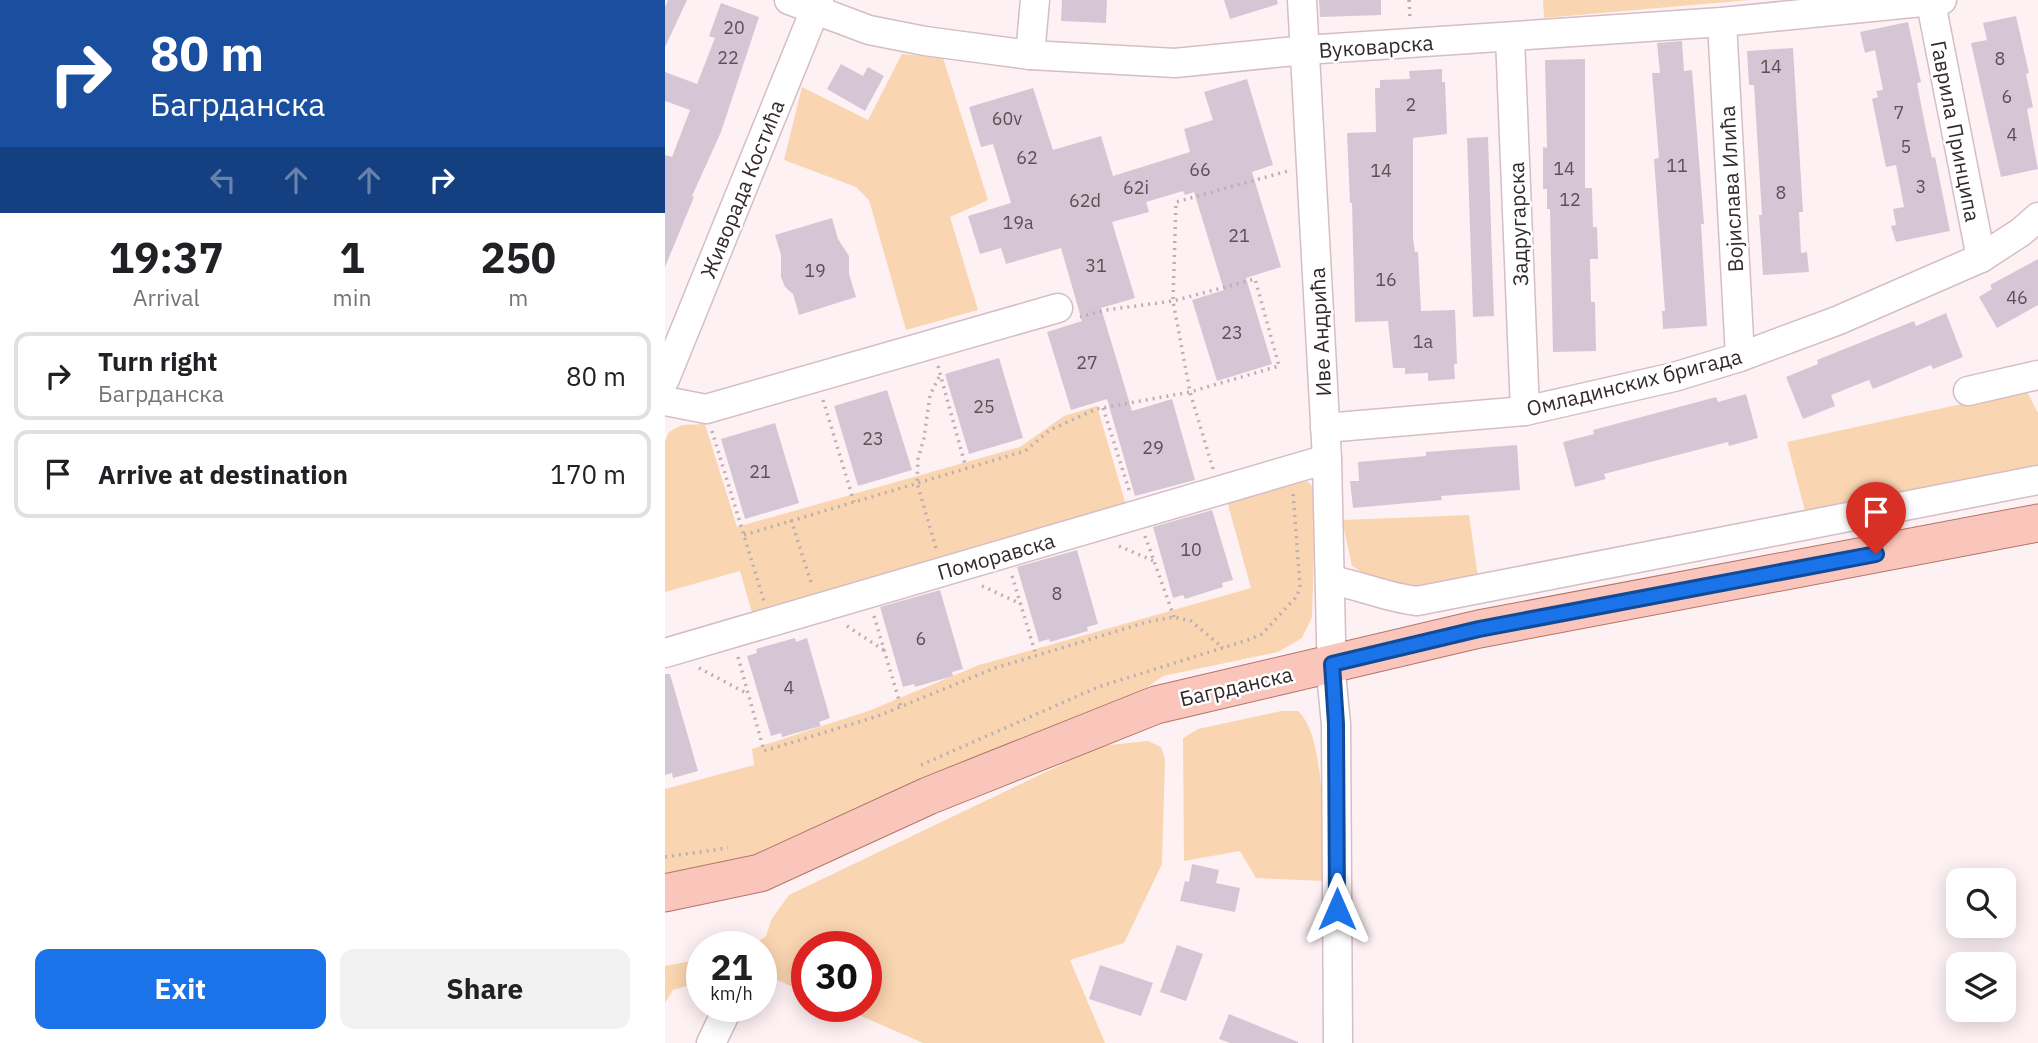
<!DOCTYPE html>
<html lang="en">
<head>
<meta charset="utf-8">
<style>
	:root { --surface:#fff; --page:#f2f2f2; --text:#202124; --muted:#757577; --line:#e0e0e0; --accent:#1a73e8 }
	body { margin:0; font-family:"IBM Plex Sans",sans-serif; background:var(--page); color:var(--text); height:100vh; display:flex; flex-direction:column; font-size:26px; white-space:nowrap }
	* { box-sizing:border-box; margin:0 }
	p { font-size:23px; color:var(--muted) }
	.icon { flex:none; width:38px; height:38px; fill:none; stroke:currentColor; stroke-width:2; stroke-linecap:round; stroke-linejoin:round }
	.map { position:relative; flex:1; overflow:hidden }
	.side { display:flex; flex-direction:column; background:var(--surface); width:665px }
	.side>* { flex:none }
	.banner { background:#1a4fa0; color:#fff; overflow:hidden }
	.fabs { position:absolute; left:1281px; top:868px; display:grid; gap:14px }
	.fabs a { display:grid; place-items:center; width:70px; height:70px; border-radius:14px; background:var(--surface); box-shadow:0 4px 18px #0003; font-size:35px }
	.speed { position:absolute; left:21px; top:931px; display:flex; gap:14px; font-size:35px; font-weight:700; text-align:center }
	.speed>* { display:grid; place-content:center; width:91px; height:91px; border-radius:50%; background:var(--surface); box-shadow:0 4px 18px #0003; line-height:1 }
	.speed small { font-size:18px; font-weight:400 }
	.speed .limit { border:10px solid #d22; background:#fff; color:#111 }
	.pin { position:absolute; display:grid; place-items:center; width:60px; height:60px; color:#fff; margin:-72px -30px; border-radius:50% 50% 50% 0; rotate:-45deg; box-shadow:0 0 7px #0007 }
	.pin .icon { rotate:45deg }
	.me { position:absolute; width:77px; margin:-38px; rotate:0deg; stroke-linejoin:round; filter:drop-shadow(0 0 5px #0008) }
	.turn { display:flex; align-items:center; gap:24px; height:147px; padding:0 35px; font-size:32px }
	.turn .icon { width:91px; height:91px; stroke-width:2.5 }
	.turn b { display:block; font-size:49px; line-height:60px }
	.lanes { display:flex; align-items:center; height:66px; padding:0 35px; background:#0003; justify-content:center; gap:35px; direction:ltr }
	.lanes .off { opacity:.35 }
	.eta { display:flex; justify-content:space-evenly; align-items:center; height:119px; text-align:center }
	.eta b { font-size:42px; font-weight:700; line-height:49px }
	.action { display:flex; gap:14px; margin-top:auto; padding:14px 35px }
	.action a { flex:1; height:80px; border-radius:14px; background:var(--accent); color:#fff; font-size:28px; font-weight:700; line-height:80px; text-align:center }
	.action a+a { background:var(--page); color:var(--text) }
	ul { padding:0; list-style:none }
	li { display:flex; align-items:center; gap:21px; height:88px; margin:0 14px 10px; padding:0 21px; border:4px solid var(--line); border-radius:14px }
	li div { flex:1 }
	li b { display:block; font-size:26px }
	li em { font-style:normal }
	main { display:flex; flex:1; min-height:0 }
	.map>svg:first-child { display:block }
	.green { fill:#fad5b1 }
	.building { fill:#d5c6d5 }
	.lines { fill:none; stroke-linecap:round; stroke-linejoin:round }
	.minor-casing { stroke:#d4bec4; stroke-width:31 }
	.major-casing { stroke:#b2756a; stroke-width:39 }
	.path { stroke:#bbafb2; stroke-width:3.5; stroke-dasharray:2 5; stroke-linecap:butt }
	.minor { stroke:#fff; stroke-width:28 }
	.major { stroke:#fac5ba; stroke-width:37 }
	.route-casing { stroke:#114b97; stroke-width:18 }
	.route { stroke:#1a73e8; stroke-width:12 }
	.labels { text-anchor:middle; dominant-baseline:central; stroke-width:5; stroke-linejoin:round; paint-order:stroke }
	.number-label { font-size:18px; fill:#5b5056 }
	.street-label { font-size:21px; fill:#32292c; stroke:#fff }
</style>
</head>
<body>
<main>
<section class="side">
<div class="banner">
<div class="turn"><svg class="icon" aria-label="right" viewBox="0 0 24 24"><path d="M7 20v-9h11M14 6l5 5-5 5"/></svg><div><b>80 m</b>Багрданска</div></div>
<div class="lanes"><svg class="icon off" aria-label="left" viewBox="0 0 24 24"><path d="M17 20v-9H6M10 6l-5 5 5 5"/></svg><svg class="icon off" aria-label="ahead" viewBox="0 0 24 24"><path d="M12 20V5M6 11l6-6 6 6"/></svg><svg class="icon off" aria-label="ahead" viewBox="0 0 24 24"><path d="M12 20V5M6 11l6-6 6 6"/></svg><svg class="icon" aria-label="right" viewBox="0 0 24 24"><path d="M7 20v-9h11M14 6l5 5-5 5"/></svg></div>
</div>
<div class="eta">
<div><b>19:37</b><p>Arrival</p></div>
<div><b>1</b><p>min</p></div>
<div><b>250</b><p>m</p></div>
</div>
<ul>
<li><svg class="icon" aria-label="right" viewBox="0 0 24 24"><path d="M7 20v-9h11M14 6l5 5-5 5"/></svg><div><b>Turn right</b><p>Багрданска</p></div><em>80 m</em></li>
<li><svg class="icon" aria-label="arrive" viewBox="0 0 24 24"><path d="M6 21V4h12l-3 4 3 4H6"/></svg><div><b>Arrive at destination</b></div><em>170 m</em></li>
</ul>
<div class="action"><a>Exit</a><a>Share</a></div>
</section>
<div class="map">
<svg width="1373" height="1043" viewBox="0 0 1373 1043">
	<rect width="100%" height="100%" fill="#fef1f4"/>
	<g class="green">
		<polygon points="878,0 1085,0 879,18"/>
		<polygon points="237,54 278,58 323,200 285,217 313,310 241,330 204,200 191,187 119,160 137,87 203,120"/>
		<polygon points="1361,390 1373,413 1373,473 1140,511 1122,442"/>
		<polygon points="432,406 461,505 88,616 75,571 0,592 0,441 4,432 17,425 40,424 72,527 355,447 399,416"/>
		<polygon points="642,481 651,490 647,617 637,638 613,652 498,676 481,688 96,859 0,878 0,789 89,765 87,749 206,710 314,665 586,588 562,501"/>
		<path d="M 804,515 L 813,577 C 762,585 734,596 687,566 L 677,520 Z"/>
		<path d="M 616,711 L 633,711 C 662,737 658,842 658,881 L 591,878 L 575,851 L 519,861 L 518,738 L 533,729 Z"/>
		<polygon points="483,741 496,747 500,759 497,864 459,943 405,960 440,1043 258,1043 173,1006 201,1006 201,947 142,947 142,993 96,973 96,947 85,947 101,936 106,920 124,895 435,746"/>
		<polygon points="37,959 37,981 8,990 0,1003 0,966"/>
	</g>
	<g class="building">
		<polygon points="3,0 22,0 0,47 0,7"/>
		<polygon points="397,0 442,0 441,23 396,21"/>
		<polygon points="559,0 612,0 613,4 565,19"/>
		<polygon points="654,0 716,0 716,15 655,17"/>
		<polygon points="56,3 94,17 56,132 27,196 29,197 0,267 0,155 7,157 25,110 0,101 0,72 32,84 50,38 44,36"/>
		<polygon points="1351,16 1364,73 1361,74 1368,107 1362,109 1373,169 1336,177 1306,43 1322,40 1318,23"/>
		<polygon points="1243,22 1256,82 1252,83 1260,125 1267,158 1270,157 1285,231 1231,242 1226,226 1231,225 1228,209 1239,207 1231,165 1221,167 1207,99 1213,97 1211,91 1218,90 1210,50 1200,53 1195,32"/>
		<polygon points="1017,41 1019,71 1027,70 1038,211 1039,224 1036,224 1042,326 998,329 997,311 1000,311 989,159 994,158 987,73 995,73 992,43"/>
		<polygon points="1128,48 1138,212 1134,212 1136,253 1142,252 1144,272 1098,275 1094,215 1097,215 1089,85 1084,85 1082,51"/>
		<polygon points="920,59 920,188 927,188 928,227 932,227 933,259 925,259 926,302 930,302 931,351 888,352 885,209 882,209 882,189 878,189 878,147 882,148 880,60"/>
		<polygon points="176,64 198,76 203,67 219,76 200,111 162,89"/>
		<polygon points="777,69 777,82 780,82 782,134 748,138 748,238 750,252 753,252 756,311 790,310 792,364 789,364 790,379 763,381 763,373 740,374 740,368 728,368 723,321 690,322 687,203 685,203 682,133 711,132 710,88 715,88 715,80 745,79 744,71"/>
		<polygon points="582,79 608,165 587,172 616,267 581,278 607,364 552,381 527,300 559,290 529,192 520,195 518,191 481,202 484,212 447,222 470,298 436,308 467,411 507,399 530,480 470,496 442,399 406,410 382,332 417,321 396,248 341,264 336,248 315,254 303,216 346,203 328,144 316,147 304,107 368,88 388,150 436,136 448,176 525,152 519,129 548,120 539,92"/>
		<polygon points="823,137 829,316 808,317 802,138"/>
		<polygon points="167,218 173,239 184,256 184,274 191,297 134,315 128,294 120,287 116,277 116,255 110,235"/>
		<polygon points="1373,259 1373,305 1332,328 1314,297 1327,289 1325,285"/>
		<polygon points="1281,313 1298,357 1268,369 1266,365 1208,389 1204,380 1166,395 1170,406 1138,419 1121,377 1153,364 1152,360 1249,321 1251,326"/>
		<polygon points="334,358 358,438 304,454 280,374"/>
		<polygon points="222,390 247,470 193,486 169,406"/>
		<polygon points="1081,394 1093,438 1064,446 1063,442 939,474 941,479 910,487 898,442 929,434 928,430 1051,397 1053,402"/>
		<polygon points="110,423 134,503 80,519 56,439"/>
		<polygon points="852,445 855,490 776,496 777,500 688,508 685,481 694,481 693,462 761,456 761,452"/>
		<polygon points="547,510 568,580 557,583 558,587 520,599 518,595 508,598 488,527"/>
		<polygon points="412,550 433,624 422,627 423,631 385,642 384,639 374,642 352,567"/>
		<polygon points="275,590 298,669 287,672 288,676 250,687 249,684 238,687 215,607"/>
		<polygon points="130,638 131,642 142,638 165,718 154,722 156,726 117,737 116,733 106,736 82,656 92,653 91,649"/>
		<polygon points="0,674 5,674 33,771 8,778 7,773 0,775"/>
		<polygon points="527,864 554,870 551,883 575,888 570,912 515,901 520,881 524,882"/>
		<polygon points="512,945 538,954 521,1001 495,992"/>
		<polygon points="435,965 488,983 476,1016 424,999"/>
		<polygon points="564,1014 633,1042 633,1043 565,1043 554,1039"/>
	</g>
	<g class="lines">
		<defs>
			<g id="minor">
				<polyline points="124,0 204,30 260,41 365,55 510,63 640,50 1057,22 1277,0"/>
				<polyline points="637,0 662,459 667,684 671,724 673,1043"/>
				<polyline points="1266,3 1316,258"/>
				<polyline points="1057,22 1075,357"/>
				<polyline points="845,37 860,411"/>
				<polyline points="365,55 370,0"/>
				<polyline points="0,379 154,0"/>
				<polyline points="1303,391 1373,375"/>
				<polyline points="0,401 41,409 393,308"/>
				<polyline points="660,428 860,411 1009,377 1075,357 1174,320 1316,258 1356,232 1373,217"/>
				<path d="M 665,580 C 695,585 722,598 752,601 L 1373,480"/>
				<polyline points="0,653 662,459"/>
				<polyline points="46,1043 64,1006"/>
			</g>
			<polyline id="major" points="0,893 95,873 263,796 491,705 814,629 1373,523"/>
		</defs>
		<use href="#minor" class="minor-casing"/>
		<use href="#major" class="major-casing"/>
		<g class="path">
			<polyline points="744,0 745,19"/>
			<polyline points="273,366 301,468"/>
			<polyline points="158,400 189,502"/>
			<polyline points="438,408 465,493"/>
			<polyline points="47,431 99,601"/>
			<polyline points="548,469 525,392 508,301 511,202 623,171"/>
			<polyline points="126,520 147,585"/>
			<polyline points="79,535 360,451 385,430 431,409 525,392 614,366 590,279 508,301 441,310 415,317"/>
			<polyline points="480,536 509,617"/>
			<polyline points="454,546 489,561"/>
			<polyline points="271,548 252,483 253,459 259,438 265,395 275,375"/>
			<polyline points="347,576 371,655"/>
			<polyline points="317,586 356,604"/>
			<polyline points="209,616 236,707"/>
			<polyline points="182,626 220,651"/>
			<polyline points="73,657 99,751 213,716 330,668 482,622 509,617 526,621 558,648"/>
			<polyline points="34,668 83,694"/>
			<polyline points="256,765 433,687 586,639 597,634 632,596 635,586 628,493"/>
			<polyline points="0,857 63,848"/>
		</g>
		<use href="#minor" class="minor"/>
		<use href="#major" class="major"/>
	</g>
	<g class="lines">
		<defs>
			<polyline id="route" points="672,909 671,724 667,664 814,629 1211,554"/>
		</defs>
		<use href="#route" class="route-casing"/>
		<use href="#route" class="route"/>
	</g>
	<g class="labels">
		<g class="number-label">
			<text x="69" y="27">20</text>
			<text x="63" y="57">22</text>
			<text x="1335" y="58">8</text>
			<text x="1106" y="66">14</text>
			<text x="1342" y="96">6</text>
			<text x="746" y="104">2</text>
			<text x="1234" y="112">7</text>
			<text x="342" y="118">60v</text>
			<text x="1347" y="134">4</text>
			<text x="1241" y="146">5</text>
			<text x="362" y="157">62</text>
			<text x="1012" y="165">11</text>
			<text x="899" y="168">14</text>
			<text x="535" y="169">66</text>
			<text x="716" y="170">14</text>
			<text x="1256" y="186">3</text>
			<text x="471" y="187">62i</text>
			<text x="1116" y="192">8</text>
			<text x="905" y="199">12</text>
			<text x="420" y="200">62d</text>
			<text x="353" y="222">19a</text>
			<text x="574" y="235">21</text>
			<text x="431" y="265">31</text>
			<text x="150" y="270">19</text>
			<text x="721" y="279">16</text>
			<text x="1352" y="297">46</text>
			<text x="567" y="332">23</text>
			<text x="758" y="341">1a</text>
			<text x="422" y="362">27</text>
			<text x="319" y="406">25</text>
			<text x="208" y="438">23</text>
			<text x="488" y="447">29</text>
			<text x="95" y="471">21</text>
			<text x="526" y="549">10</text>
			<text x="392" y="593">8</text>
			<text x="256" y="638">6</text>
			<text x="124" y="687">4</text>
		</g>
		<g class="street-label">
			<text transform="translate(711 46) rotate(-4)">Вуковарска</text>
			<text transform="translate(1291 131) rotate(79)">Гаврила Принципа</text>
			<text transform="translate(77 189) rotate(-68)">Живорада Костића</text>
			<text transform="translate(1066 189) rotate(-93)">Војислава Илића</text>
			<text transform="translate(853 224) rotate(-92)">Задругарска</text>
			<text transform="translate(655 332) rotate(-93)">Иве Андрића</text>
			<text transform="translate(969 382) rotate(-14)">Омладинских бригада</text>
			<text transform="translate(331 556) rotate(-16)">Поморавска</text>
			<text transform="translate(571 686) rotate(-13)">Багрданска</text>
		</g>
	</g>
</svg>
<div class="fabs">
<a><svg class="icon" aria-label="search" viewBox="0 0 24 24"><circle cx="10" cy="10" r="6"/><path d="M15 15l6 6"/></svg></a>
<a><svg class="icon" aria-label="layers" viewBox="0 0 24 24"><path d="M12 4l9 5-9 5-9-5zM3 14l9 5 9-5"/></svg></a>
</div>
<div class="speed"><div>21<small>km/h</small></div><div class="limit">30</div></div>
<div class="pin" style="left:1211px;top:554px;background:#d93025"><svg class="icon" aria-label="arrive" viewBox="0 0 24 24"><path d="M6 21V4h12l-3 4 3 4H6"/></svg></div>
<svg class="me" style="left:672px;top:909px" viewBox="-20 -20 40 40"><path d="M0-17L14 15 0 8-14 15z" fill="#1a73e8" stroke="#fff" stroke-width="4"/></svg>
</div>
</main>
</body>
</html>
